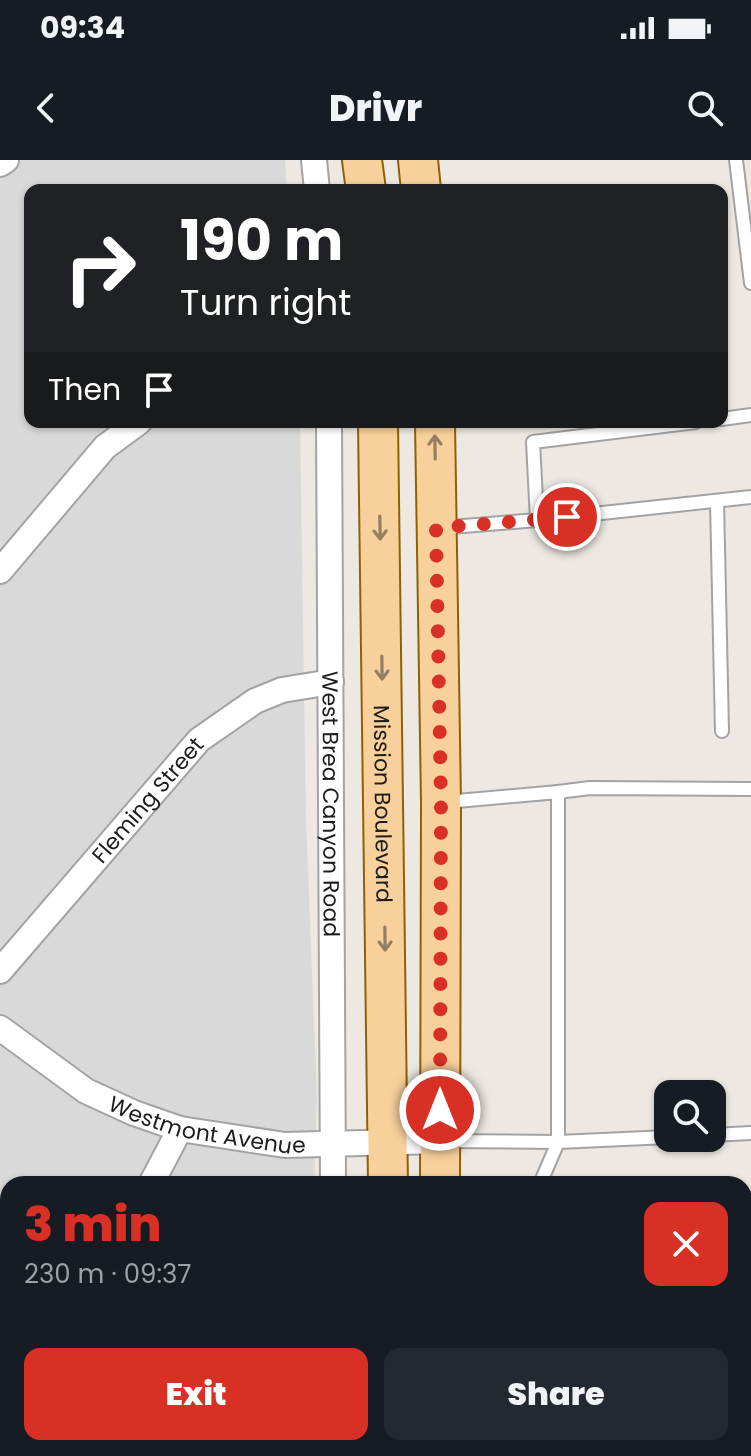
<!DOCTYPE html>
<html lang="en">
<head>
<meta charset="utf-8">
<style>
	:root { --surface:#171b24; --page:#242831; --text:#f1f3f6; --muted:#9ea1a6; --accent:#d93025 }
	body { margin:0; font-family:Poppins,sans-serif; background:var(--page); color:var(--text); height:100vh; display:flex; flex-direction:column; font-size:30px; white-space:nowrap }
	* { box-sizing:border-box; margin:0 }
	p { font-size:26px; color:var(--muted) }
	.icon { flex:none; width:44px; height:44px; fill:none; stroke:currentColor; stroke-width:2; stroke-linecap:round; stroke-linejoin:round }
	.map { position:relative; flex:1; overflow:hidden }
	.details { position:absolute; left:0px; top:1016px; width:752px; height:280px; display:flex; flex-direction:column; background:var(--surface); border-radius:24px 24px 0 0; box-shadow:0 2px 6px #0004 }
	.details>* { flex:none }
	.top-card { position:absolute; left:24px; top:24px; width:704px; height:244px; border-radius:16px; box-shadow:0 2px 6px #0004; background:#202124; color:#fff; overflow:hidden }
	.tools { position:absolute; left:654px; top:920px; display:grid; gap:16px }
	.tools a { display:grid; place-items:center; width:72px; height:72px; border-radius:16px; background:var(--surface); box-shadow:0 2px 6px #0004; font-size:40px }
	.pin { position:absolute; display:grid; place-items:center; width:68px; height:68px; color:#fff; margin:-34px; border:4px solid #fff; border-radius:50%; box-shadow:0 2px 8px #0007 }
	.me { position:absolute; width:88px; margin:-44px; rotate:0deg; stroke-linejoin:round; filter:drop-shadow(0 0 6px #0008) }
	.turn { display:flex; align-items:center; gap:28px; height:168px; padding:0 24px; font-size:36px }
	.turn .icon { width:104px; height:104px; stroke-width:2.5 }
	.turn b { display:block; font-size:56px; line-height:68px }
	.then { display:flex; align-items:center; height:76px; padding:0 24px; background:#0003; gap:16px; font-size:30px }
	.round { display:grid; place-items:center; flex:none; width:84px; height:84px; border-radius:16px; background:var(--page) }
	.headline { display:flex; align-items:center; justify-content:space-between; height:136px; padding:0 24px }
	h1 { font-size:48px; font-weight:800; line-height:60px; color:var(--accent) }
	.cta { display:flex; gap:16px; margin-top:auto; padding:16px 24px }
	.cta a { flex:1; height:92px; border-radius:16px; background:var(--accent); color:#fff; font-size:32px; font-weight:800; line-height:92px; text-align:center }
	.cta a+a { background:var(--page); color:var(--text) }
	.status { display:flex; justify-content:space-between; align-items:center; height:56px; padding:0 40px; background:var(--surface); direction:ltr }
	.status svg { height:22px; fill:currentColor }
	header { display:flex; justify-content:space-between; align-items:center; height:104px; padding:0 24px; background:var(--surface); font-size:36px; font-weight:800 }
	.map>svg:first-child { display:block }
	.residential { fill:#dad9d9 }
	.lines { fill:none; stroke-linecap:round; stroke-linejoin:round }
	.service-casing { stroke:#a3a3a3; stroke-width:16 }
	.minor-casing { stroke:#a3a3a3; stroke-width:28 }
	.primary-casing { stroke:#8f6105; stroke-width:42 }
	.service { stroke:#fff; stroke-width:12 }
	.minor { stroke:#fff; stroke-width:24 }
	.primary { stroke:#f8d09c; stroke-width:38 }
	.oneway { stroke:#957f62 }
	.route { stroke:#d93025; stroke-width:14; stroke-dasharray:0 25.2 }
	.labels { text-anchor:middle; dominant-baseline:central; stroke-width:8; stroke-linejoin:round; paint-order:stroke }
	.street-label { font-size:22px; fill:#1c1c1c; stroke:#fff }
</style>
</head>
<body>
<div class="status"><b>09:34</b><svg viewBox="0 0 49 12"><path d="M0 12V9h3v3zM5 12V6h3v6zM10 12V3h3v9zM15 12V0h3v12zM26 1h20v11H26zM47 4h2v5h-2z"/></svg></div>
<header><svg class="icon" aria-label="back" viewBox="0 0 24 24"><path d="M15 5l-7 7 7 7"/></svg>Drivr<svg class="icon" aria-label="search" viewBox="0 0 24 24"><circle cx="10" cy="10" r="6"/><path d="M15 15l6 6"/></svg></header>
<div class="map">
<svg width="751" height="1296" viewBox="0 0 751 1296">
	<rect width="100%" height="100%" fill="#ede9e2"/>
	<polygon class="residential" points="0,0 285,0 287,30 30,30 30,262 300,262 306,660 317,937 314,1024 8,1024 8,1288 315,1288 315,1296 0,1296"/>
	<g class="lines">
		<defs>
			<g id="service">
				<polyline points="736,0 751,123"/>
				<polyline points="722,259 751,255"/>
				<polyline points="717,341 722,571"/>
				<polyline points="537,360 533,282 696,262"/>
				<polyline points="439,368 537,360 751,337"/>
				<polyline points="558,632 590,628 751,629"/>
				<polyline points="446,642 558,632 558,982 540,1024"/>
				<polyline points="712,975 751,973"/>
				<polyline points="443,981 558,982 668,977"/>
				<polyline points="744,1038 751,1038"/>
				<polyline points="530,1288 530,1296"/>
			</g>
			<g id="minor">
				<polyline points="314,0 317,30"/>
				<polyline points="0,4 6,0"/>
				<path id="s1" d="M 329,262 L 333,1024"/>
				<polyline points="0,411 105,287 139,262"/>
				<path id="s2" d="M 0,811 L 199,580 L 255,541 L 282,530 L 331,522"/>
				<path id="s3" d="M 0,868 L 86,931 L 134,953 L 180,969 L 285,985 L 440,981"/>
				<polyline points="151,1024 180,969"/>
				<polyline points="336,1288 336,1296"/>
				<polyline points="29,1296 31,1288"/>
			</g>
			<g id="primary">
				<polyline points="362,0 366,30"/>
				<polyline points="418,0 421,30"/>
				<path id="s4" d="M 378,262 L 388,1024"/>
				<polyline points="435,262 441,643 440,1024"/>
				<polyline points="391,1288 391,1296"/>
				<polyline points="441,1288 441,1296"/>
			</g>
		</defs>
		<use href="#service" class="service-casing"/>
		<use href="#minor" class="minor-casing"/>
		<use href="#primary" class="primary-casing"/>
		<use href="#service" class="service"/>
		<use href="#minor" class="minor"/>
		<use href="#primary" class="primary"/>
	</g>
	<defs><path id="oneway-shaft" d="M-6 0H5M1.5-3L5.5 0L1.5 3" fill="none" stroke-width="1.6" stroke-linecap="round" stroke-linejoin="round" transform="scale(2)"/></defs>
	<g class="oneway">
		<use href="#oneway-shaft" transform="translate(435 287) rotate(-91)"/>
		<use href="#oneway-shaft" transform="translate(380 368) rotate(89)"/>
		<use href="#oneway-shaft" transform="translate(382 508) rotate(89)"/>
		<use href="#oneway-shaft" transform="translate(385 779) rotate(89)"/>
	</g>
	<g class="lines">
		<polyline class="route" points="440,950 441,643 436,368 567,357"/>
	</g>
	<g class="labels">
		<g class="street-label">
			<text stroke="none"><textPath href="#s2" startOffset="226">Fleming Street</textPath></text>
			<text stroke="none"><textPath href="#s1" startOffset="382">West Brea Canyon Road</textPath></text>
			<text stroke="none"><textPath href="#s4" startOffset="382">Mission Boulevard</textPath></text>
			<text stroke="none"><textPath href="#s3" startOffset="234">Westmont Avenue</textPath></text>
		</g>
	</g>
</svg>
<div class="tools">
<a><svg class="icon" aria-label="search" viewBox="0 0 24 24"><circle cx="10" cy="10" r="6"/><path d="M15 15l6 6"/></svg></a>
</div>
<div class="pin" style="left:567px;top:357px;background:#d93025"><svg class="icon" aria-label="arrive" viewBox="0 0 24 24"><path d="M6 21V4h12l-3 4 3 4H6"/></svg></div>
<svg class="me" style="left:440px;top:950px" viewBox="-20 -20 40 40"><circle r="17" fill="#d93025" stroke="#fff" stroke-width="3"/><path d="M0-11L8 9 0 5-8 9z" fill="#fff"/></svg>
<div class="top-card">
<div class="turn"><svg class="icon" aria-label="right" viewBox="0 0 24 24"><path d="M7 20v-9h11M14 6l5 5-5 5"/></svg><div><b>190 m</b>Turn right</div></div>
<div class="then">Then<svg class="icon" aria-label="arrive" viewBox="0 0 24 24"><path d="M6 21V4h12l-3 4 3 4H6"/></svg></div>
</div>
<section class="details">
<div class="headline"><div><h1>3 min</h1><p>230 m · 09:37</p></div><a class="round" style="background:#d93025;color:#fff"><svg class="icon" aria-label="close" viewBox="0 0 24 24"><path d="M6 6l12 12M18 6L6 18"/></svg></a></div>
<div class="cta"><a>Exit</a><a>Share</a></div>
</section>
</div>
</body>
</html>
